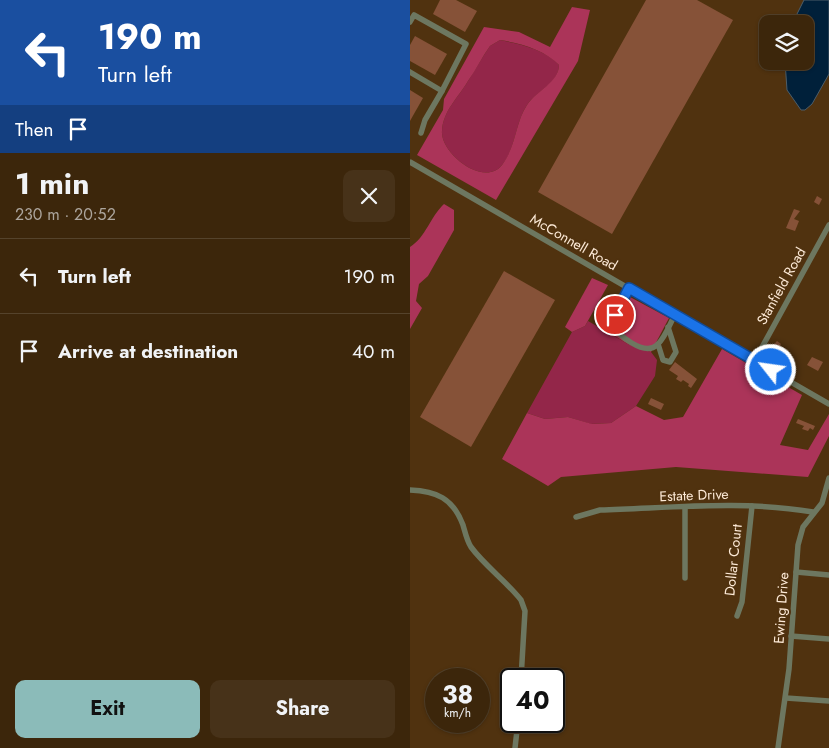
<!DOCTYPE html>
<html lang="en">
<head>
<meta charset="utf-8">
<style>
	:root { --surface:#3c260b; --page:#473219; --text:#f1f3f6; --muted:#aca59d; --line:#55432c; --accent:#8bbbb9 }
	body { margin:0; font-family:Jost,sans-serif; background:var(--page); color:var(--text); height:100vh; display:flex; flex-direction:column; font-size:19px; white-space:nowrap }
	* { box-sizing:border-box; margin:0 }
	p { font-size:16px; color:var(--muted) }
	.icon { flex:none; width:28px; height:28px; fill:none; stroke:currentColor; stroke-width:2; stroke-linecap:round; stroke-linejoin:round }
	.map { position:relative; flex:1; overflow:hidden }
	.side { display:flex; flex-direction:column; background:var(--surface); width:410px }
	.side>* { flex:none }
	.top-card { background:#1a4fa0; color:#fff; overflow:hidden }
	.controls { position:absolute; left:349px; top:15px; display:grid; gap:10px }
	.controls a { display:grid; place-items:center; width:55px; height:55px; border-radius:10px; background:var(--surface); box-shadow:0 1px 4px #0004,0 0 0 1px var(--line); font-size:25px }
	.speed { position:absolute; left:15px; top:668px; display:flex; gap:10px; font-size:25px; font-weight:700; text-align:center }
	.speed>* { display:grid; place-content:center; width:65px; height:65px; border-radius:50%; background:var(--surface); box-shadow:0 1px 4px #0004,0 0 0 1px var(--line); line-height:1 }
	.speed small { font-size:12px; font-weight:400 }
	.speed .limit { border:2px solid #111; border-radius:8px; background:#fff; color:#111 }
	.pin { position:absolute; display:grid; place-items:center; width:42px; height:42px; color:#fff; margin:-21px; border:2px solid #fff; border-radius:50%; box-shadow:0 1px 5px #0007 }
	.me { position:absolute; width:55px; margin:-28px; rotate:300deg; stroke-linejoin:round; filter:drop-shadow(0 0 4px #0008) }
	.turn { display:flex; align-items:center; gap:18px; height:105px; padding:0 15px; font-size:22px }
	.turn .icon { width:65px; height:65px; stroke-width:2.5 }
	.turn b { display:block; font-size:35px; line-height:42px }
	.then { display:flex; align-items:center; height:48px; padding:0 15px; background:#0003; gap:10px; font-size:19px }
	.round { display:grid; place-items:center; flex:none; width:52px; height:52px; border-radius:10px; background:var(--page) }
	.summary { display:flex; align-items:center; justify-content:space-between; height:85px; padding:0 15px }
	h1 { font-size:30px; font-weight:700; line-height:38px }
	.primary-button { display:flex; gap:10px; margin-top:auto; padding:10px 15px }
	.primary-button a { flex:1; height:58px; border-radius:10px; background:var(--accent); color:#111; font-size:20px; font-weight:700; line-height:58px; text-align:center }
	.primary-button a+a { background:var(--page); color:var(--text) }
	ul { padding:0; list-style:none }
	li { display:flex; align-items:center; gap:15px; height:75px; padding:0 15px; border-top:1px solid var(--line) }
	li div { flex:1 }
	li b { display:block; font-size:19px }
	li em { font-style:normal }
	main { display:flex; flex:1; min-height:0 }
	.map>svg:first-child { display:block }
	.green { fill:#932649 }
	.forest { fill:#ab3459; fill-rule:evenodd }
	.water { fill:#00203a; stroke:#4c5d69 }
	.building { fill:#865238 }
	.lines { fill:none; stroke-linecap:round; stroke-linejoin:round }
	.minor { stroke:#6d7760; stroke-width:5.5 }
	.route-casing { stroke:#114b97; stroke-width:12 }
	.route { stroke:#1a73e8; stroke-width:9 }
	.labels { text-anchor:middle; dominant-baseline:central; stroke-width:4; stroke-linejoin:round; paint-order:stroke }
	.street-label { font-size:14px; fill:#fdead7; stroke:#50320f }
</style>
</head>
<body>
<main>
<section class="side">
<div class="top-card">
<div class="turn"><svg class="icon" aria-label="left" viewBox="0 0 24 24"><path d="M17 20v-9H6M10 6l-5 5 5 5"/></svg><div><b>190 m</b>Turn left</div></div>
<div class="then">Then<svg class="icon" aria-label="arrive" viewBox="0 0 24 24"><path d="M6 21V4h12l-3 4 3 4H6"/></svg></div>
</div>
<div class="summary"><div><h1>1 min</h1><p>230 m · 20:52</p></div><a class="round"><svg class="icon" aria-label="close" viewBox="0 0 24 24"><path d="M6 6l12 12M18 6L6 18"/></svg></a></div>
<ul>
<li><svg class="icon" aria-label="left" viewBox="0 0 24 24"><path d="M17 20v-9H6M10 6l-5 5 5 5"/></svg><div><b>Turn left</b></div><em>190 m</em></li>
<li><svg class="icon" aria-label="arrive" viewBox="0 0 24 24"><path d="M6 21V4h12l-3 4 3 4H6"/></svg><div><b>Arrive at destination</b></div><em>40 m</em></li>
</ul>
<div class="primary-button"><a>Exit</a><a>Share</a></div>
</section>
<div class="map">
<svg width="419" height="748" viewBox="0 0 419 748">
	<rect width="100%" height="100%" fill="#50320f"/>
	<g class="green">
		<path d="M 90,40 C 110,44 135,49 149,65 C 149,83 126,91 117,105 C 105,123 106,148 92,165 C 74,188 30,153 32,131 C 33,111 48,98 58,81 C 66,69 72,57 80,46 Z"/>
		<polygon points="178,321 218,344 241,352 247,360 245,376 226,406 201,423 181,424 158,417 135,419 117,413 162,332 175,326"/>
	</g>
	<g class="forest">
		<path d="M 162,7 L 180,10 L 168,61 L 86,200 L 7,155 L 33,110 L 34,99 L 74,27 L 109,32 L 140,47 ZM 90,40 C 110,43 135,50 149,65 C 149,82 126,91 117,105 C 105,123 106,147 92,165 C 74,188 30,153 32,131 C 33,111 48,98 58,81 C 66,70 72,57 80,46 Z"/>
		<path d="M 34,204 L 44,210 L 44,230 L 18,276 L 9,284 L 6,301 L 12,308 L 0,329 L 0,247 C 16,237 20,217 34,204 Z"/>
		<polygon points="182,278 198,285 175,326 162,332 155,327"/>
		<polygon points="220,297 259,318 241,352 218,344 200,333"/>
		<polygon points="312,349 392,395 370,445 398,450 419,414 419,436 398,477 266,467 151,477 138,486 92,459 117,413 135,419 158,417 182,424 201,423 226,406 254,420 273,417"/>
	</g>
	<polygon class="water" points="394,0 419,0 419,74 402,104 395,110 391,110 377,90 375,61 395,61 395,24 382,24"/>
	<g class="building">
		<polygon points="30,0 46,0 67,11 55,32 23,14"/>
		<polygon points="236,0 287,0 323,20 202,234 128,192"/>
		<polygon points="5,36 37,54 25,75 0,61 0,45"/>
		<polygon points="0,90 13,98 0,121"/>
		<polygon points="407,196 412,199 409,205 404,202"/>
		<polygon points="384,209 390,211 384,219 389,221 385,231 376,228"/>
		<polygon points="94,271 145,300 61,447 10,417"/>
		<polygon points="193,297 208,305 204,312 189,304"/>
		<polygon points="367,341 371,344 365,355 358,351"/>
		<polygon points="402,357 413,362 408,371 397,365"/>
		<polygon points="265,362 287,379 281,388 278,386 279,384 273,380 271,382 266,379 268,376 259,370"/>
		<polygon points="241,398 254,404 251,410 238,404"/>
		<polygon points="388,419 405,426 403,430 400,428 398,431 392,429 394,426 386,423"/>
	</g>
	<g class="lines">
		<g class="minor">
			<polyline points="0,22 4,15 56,44 32,91"/>
			<polyline points="0,72 32,91 15,120 11,133"/>
			<polyline points="0,162 419,404"/>
			<path d="M 219,288 L 201,324 C 207,334 234,357 247,345 C 255,338 260,324 265,314"/>
			<polyline points="248,344 253,360 260,362 266,352 258,327"/>
			<polyline points="345,360 419,225"/>
			<path d="M 0,490 C 26,491 43,498 53,525 C 55,532 57,541 61,547 C 75,566 96,581 111,600 L 115,611 L 111,679"/>
			<path d="M 166,517 L 190,510 C 261,508 333,500 403,512"/>
			<polyline points="386,572 419,575"/>
			<polyline points="275,578 275,507"/>
			<polyline points="327,616 332,602 342,506"/>
			<polyline points="381,636 419,639"/>
			<polyline points="376,698 419,701"/>
			<polyline points="105,748 108,721"/>
			<polyline points="368,748 379,669 388,545 393,527 412,503 419,478"/>
		</g>
	</g>
	<g class="lines">
		<defs>
			<polyline id="route" points="205,315 219,288 361,370"/>
		</defs>
		<use href="#route" class="route-casing"/>
		<use href="#route" class="route"/>
	</g>
	<g class="labels">
		<g class="street-label">
			<text transform="translate(164 242) rotate(30)">McConnell Road</text>
			<text transform="translate(371 286) rotate(-61)">Stanfield Road</text>
			<text transform="translate(284 495) rotate(-2)">Estate Drive</text>
			<text transform="translate(323 560) rotate(-84)">Dollar Court</text>
			<text transform="translate(371 608) rotate(-86)">Ewing Drive</text>
		</g>
	</g>
</svg>
<div class="controls">
<a><svg class="icon" aria-label="layers" viewBox="0 0 24 24"><path d="M12 4l9 5-9 5-9-5zM3 14l9 5 9-5"/></svg></a>
</div>
<div class="speed"><div>38<small>km/h</small></div><div class="limit">40</div></div>
<div class="pin" style="left:205px;top:315px;background:#d93025"><svg class="icon" aria-label="arrive" viewBox="0 0 24 24"><path d="M6 21V4h12l-3 4 3 4H6"/></svg></div>
<svg class="me" style="left:361px;top:370px" viewBox="-20 -20 40 40"><circle r="17" fill="#1a73e8" stroke="#fff" stroke-width="3"/><path d="M0-11L8 9 0 5-8 9z" fill="#fff"/></svg>
</div>
</main>
</body>
</html>
